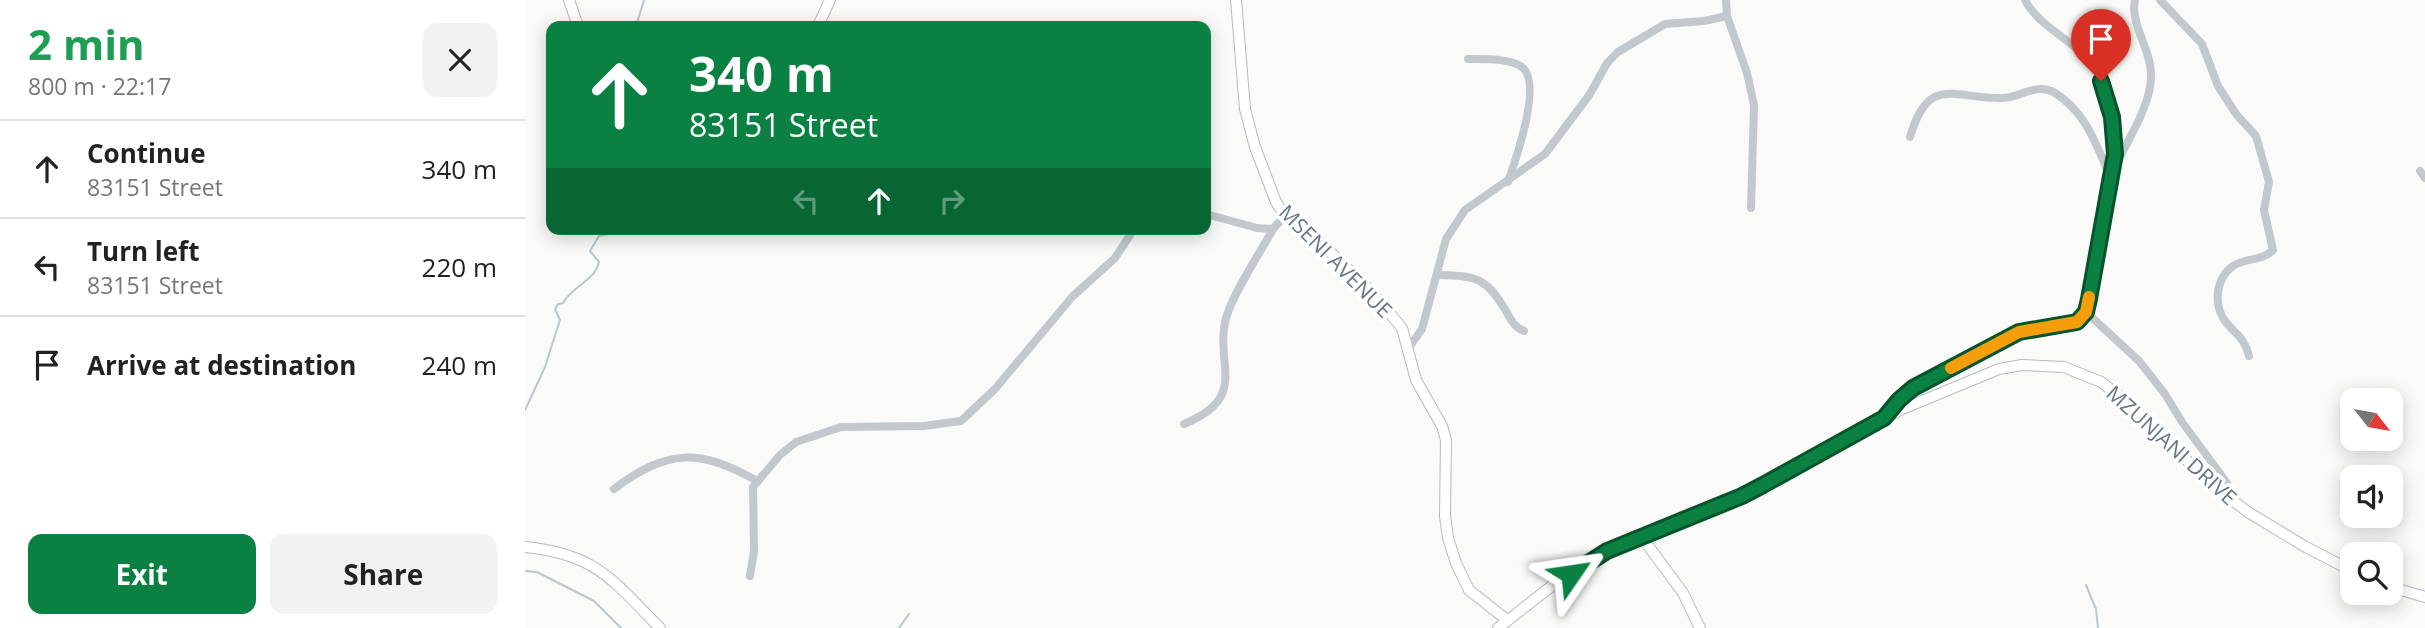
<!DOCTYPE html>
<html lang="en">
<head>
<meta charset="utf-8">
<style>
	:root { --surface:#fff; --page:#f2f2f2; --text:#222; --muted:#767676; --line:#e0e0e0; --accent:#0b8043 }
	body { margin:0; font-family:"Open Sans",sans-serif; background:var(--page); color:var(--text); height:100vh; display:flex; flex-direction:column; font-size:26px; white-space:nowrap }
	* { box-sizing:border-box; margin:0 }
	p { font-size:23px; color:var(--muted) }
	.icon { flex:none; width:38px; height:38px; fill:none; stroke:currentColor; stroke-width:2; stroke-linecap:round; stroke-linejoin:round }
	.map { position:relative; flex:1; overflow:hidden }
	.details { display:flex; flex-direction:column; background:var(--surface); width:525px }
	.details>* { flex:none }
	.banner { position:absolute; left:21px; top:21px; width:665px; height:214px; border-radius:14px; box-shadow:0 4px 18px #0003; background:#0b8043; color:#fff; overflow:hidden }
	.needle { width:46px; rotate:121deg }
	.tools { position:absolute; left:1815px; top:388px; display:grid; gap:14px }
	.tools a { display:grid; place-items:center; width:63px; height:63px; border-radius:14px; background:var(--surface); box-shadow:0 4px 18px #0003; font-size:35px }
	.pin { position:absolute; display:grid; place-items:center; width:60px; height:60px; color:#fff; margin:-72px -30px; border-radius:50% 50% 50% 0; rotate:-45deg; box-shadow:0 0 7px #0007 }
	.pin .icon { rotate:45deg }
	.me { position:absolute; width:77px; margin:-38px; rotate:58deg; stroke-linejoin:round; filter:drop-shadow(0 0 5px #0008) }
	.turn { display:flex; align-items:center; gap:24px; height:147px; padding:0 28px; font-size:32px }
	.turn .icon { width:91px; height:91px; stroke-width:2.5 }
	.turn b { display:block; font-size:49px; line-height:60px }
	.lanes { display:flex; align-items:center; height:66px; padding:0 28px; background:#0003; justify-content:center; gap:35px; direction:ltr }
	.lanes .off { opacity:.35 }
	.round { display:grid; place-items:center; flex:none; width:74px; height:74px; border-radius:14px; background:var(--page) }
	.headline { display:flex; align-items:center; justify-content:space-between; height:119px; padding:0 28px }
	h1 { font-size:42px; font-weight:700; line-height:52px; color:#1e9e55 }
	.cta { display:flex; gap:14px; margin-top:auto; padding:14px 28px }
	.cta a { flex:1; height:80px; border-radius:14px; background:var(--accent); color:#fff; font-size:28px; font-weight:700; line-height:80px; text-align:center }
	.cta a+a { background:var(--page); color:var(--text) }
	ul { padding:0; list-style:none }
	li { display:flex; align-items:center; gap:21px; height:98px; padding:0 28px; border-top:2px solid var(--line) }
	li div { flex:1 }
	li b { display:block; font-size:26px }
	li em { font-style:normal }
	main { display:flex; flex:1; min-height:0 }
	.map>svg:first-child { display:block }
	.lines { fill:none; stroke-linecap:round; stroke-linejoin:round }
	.stream { stroke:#bbc7cb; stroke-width:2 }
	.secondary-casing { stroke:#b3babf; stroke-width:12 }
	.street { stroke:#c3c8cc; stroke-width:8 }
	.secondary { stroke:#fff; stroke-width:10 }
	.route-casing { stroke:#07532c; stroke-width:18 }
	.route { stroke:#0b8043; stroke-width:12 }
	.slow { stroke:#f59e0b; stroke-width:12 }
	.labels { text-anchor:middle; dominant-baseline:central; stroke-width:7; stroke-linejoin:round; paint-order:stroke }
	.street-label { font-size:21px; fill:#657683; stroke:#fff }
</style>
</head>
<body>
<main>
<section class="details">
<div class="headline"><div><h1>2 min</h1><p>800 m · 22:17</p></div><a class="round"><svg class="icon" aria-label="close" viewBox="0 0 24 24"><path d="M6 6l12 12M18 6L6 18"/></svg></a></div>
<ul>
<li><svg class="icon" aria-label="ahead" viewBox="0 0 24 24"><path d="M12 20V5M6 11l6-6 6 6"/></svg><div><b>Continue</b><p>83151 Street</p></div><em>340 m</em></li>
<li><svg class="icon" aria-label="left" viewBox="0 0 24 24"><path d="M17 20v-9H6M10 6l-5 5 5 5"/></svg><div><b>Turn left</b><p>83151 Street</p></div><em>220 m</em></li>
<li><svg class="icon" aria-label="arrive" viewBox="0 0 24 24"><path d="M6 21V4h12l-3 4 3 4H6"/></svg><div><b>Arrive at destination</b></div><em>240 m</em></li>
</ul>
<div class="cta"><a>Exit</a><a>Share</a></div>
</section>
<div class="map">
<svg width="1900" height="628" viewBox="0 0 1900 628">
	<rect width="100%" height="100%" fill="#fafaf8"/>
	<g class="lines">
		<g class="stream">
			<polyline points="111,26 119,0"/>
			<path d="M 0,410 L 20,367 L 35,320 L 30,309 L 33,304 L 38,303 C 48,285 70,281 74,262 L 65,251 L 74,236 L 111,229"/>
			<polyline points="0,571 12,572 69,601 96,628"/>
			<polyline points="1561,585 1571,609 1573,628"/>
			<polyline points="374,628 384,614"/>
		</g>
		<defs>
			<g id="secondary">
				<polyline points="44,0 53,26"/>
				<polyline points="711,0 720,109 730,147 751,202 757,211 795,242 846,291 877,328 891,380 917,426 921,440 920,516 923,538 931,563 944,590 982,620"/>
				<polyline points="293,26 305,0"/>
				<polyline points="1116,536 1158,593 1175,628"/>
				<path d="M 0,547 C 72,554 88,581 135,628"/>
				<polyline points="1866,587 1900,597"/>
				<polyline points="973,628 1028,585 1082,551 1217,496 1375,410 1474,369 1497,365 1539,367 1576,382 1600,400 1686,484 1723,512 1779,546 1827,571"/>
			</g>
		</defs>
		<use href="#secondary" class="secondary-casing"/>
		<g class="street">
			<path d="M 1635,0 L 1677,44 L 1693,86 L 1711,114 L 1731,136 L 1744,182 L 1739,210 L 1748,250 C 1738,261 1720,258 1708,266 C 1691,278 1688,304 1700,321 C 1710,334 1720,338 1724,356"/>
			<polyline points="1202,16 1222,73 1229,105 1226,208"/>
			<path d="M 943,59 C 958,59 985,58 997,67 C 1018,83 990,162 983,182"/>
			<path d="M 1385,137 C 1404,72 1431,100 1478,98 C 1496,97 1512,82 1530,93 C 1561,112 1571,145 1585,176"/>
			<path d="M 1591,165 C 1603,139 1627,104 1626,74 C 1626,49 1605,25 1610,0"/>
			<polyline points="1895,171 1900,178"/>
			<polyline points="681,214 732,228 748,229 756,220 766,217"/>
			<path d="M 914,275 C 951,276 961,277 981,311 C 986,320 989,327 999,331"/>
			<polyline points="1561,312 1614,361 1640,394 1657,422 1702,483 1703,497"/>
			<polyline points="883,349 897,329 921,239 940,210 1020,154 1065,94 1082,63 1093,52 1140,24 1179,21 1202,16 1201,0"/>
			<path d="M 1361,416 L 1374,400 L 1388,389 L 1494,332 L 1519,326 L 1546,324 L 1561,312 C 1567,286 1569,259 1574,233 C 1583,180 1603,122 1572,71 C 1554,42 1514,28 1500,0"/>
			<path d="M 659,424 C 727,396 687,363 702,315 C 711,288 734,255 748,229"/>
			<path d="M 89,489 C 142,449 175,448 232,481"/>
			<polyline points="225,576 229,551 228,487 255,455 271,442 316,427 399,426 436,421 470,389 547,297 590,258 609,229"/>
		</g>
		<use href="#secondary" class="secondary"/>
	</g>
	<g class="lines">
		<defs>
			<polyline id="route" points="1046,574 1082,551 1217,496 1238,485 1359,418 1374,400 1388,388 1494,332 1552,322 1561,312 1564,299 1590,154 1587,117 1576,81"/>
		</defs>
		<use href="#route" class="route-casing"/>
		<use href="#route" class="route"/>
		<polyline class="slow" points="1426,368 1494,332 1552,322 1561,312 1564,297"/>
	</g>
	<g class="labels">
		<g class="street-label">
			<text transform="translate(811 261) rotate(45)">MSENI AVENUE</text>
			<text transform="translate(1647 445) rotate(42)">MZUNJANI DRIVE</text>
		</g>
	</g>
</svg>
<div class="tools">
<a><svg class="needle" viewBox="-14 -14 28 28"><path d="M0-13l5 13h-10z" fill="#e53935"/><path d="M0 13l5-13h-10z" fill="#767676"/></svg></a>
<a><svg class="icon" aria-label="sound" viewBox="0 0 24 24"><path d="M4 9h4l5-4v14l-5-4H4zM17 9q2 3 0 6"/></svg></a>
<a><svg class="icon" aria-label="search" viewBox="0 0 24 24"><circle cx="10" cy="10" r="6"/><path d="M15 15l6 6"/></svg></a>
</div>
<div class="pin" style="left:1576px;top:81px;background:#d93025"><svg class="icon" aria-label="arrive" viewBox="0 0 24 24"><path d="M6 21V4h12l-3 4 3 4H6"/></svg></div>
<svg class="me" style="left:1046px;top:574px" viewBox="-20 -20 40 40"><path d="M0-17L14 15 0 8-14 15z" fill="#0b8043" stroke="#fff" stroke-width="4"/></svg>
<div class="banner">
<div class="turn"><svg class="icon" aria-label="ahead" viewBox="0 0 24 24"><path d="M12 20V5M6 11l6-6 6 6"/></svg><div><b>340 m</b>83151 Street</div></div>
<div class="lanes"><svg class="icon off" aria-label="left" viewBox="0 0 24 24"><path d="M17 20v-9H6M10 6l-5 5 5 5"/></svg><svg class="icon" aria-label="ahead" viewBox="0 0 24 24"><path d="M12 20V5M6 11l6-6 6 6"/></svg><svg class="icon off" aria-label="right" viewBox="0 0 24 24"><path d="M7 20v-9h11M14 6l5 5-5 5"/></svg></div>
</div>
</div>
</main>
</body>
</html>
